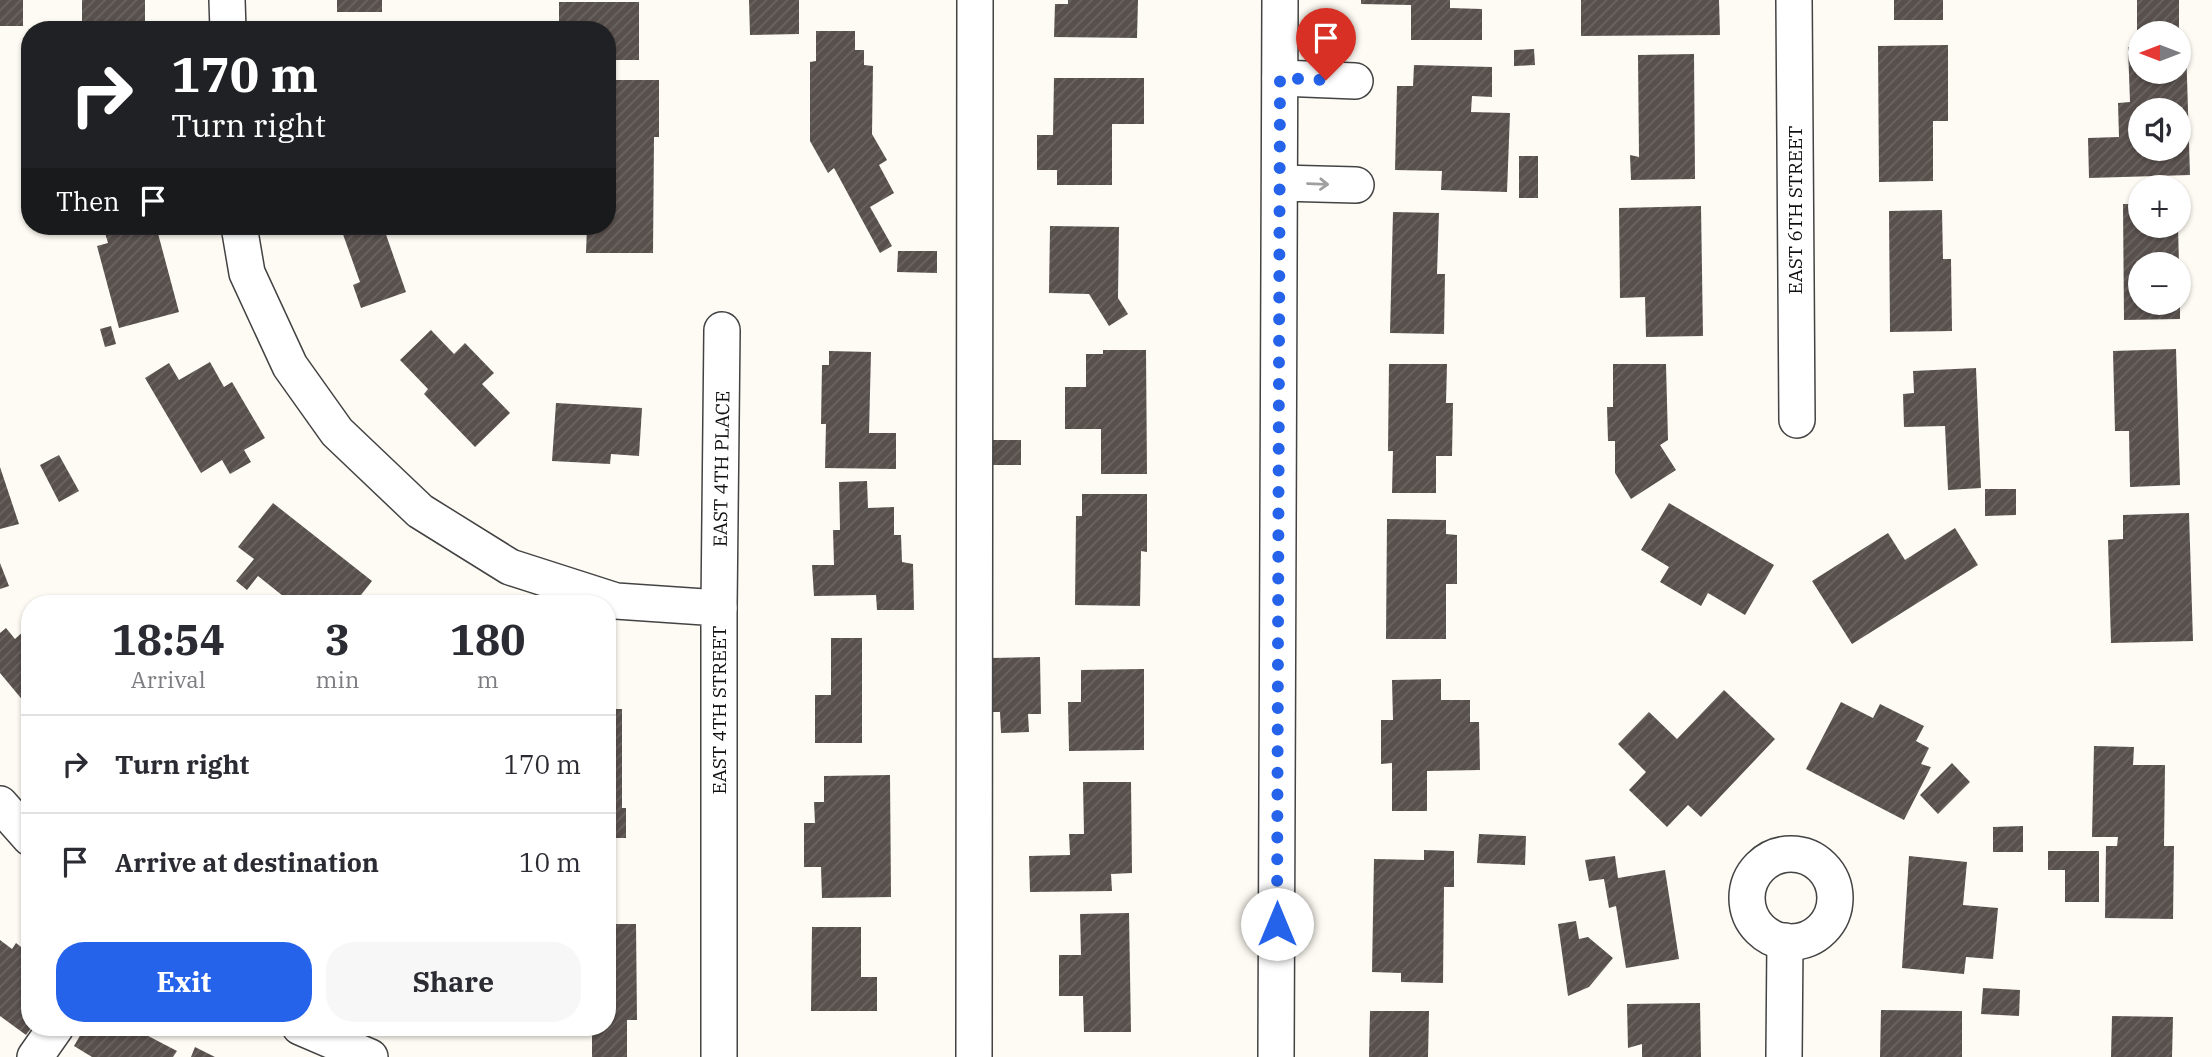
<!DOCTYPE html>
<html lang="en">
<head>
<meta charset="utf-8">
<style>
	:root { --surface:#fff; --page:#f7f7f7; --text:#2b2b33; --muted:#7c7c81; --line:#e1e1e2; --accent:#2563eb }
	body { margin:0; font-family:"IBM Plex Serif",serif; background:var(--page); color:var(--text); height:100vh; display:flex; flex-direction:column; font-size:26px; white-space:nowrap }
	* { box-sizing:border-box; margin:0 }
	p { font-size:23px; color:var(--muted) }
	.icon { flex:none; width:38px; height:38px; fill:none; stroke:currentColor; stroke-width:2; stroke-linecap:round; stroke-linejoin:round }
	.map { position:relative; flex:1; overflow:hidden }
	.side { position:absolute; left:21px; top:595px; width:595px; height:441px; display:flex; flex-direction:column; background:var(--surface); border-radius:28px; box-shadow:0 2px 5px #0004 }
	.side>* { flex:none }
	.hud { position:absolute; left:21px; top:21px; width:595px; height:214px; border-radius:28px; box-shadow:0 2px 5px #0004; background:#202124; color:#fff; overflow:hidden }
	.needle { width:46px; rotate:270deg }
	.controls { position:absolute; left:2128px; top:21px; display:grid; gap:14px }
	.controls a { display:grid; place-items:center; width:63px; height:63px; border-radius:50%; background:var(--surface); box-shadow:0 2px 5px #0004; font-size:35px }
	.pin { position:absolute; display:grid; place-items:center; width:60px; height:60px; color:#fff; margin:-72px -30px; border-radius:50% 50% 50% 0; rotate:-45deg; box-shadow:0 0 7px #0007 }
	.pin .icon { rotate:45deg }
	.me { position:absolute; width:77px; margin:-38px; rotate:0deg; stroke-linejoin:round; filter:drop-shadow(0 0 5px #0008) }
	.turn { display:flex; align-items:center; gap:24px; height:147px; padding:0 35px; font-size:32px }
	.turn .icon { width:91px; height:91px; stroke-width:2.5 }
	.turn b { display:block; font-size:49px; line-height:60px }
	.then { display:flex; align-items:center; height:66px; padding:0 35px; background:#0003; gap:14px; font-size:26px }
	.eta { display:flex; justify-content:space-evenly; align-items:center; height:119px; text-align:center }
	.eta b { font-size:42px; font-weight:700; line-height:49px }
	.primary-button { display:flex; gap:14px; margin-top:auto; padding:14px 35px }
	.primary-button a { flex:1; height:80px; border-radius:28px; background:var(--accent); color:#fff; font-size:28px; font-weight:700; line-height:80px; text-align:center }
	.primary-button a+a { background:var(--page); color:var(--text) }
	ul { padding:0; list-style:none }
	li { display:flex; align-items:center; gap:21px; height:98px; padding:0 35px; border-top:2px solid var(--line) }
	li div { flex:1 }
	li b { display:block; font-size:26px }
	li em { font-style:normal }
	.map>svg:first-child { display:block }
	.building { fill:url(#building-hatch); fill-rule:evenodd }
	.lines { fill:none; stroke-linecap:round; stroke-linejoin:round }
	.minor-casing { stroke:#434343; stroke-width:38 }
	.minor { stroke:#fff; stroke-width:35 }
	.oneway { stroke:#9f9f9f }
	.route { stroke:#2563eb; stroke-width:12; stroke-dasharray:0 21.6 }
	.labels { text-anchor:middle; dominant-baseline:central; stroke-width:7; stroke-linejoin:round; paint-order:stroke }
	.street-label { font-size:19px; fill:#101010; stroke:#fff }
</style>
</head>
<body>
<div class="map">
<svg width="2212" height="1057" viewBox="0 0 2212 1057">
	<defs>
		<pattern id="building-hatch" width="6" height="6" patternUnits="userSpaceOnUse" patternTransform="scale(1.75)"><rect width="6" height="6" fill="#58504d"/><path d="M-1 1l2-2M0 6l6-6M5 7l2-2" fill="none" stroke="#6b6562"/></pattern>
	</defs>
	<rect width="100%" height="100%" fill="#fefbf4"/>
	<g class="building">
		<rect x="0" y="0" width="23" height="26"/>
		<rect x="82" y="0" width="63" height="29"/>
		<rect x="337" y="0" width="45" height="12"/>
		<polygon points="749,0 799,0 799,34 750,35"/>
		<polygon points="1068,0 1138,0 1137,38 1054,37 1055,4 1068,4"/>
		<polygon points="1361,0 1450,0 1450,8 1482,9 1482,40 1411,40 1411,5 1361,4"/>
		<polygon points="1581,0 1719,0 1720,35 1581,36"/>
		<rect x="1894" y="0" width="49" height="20"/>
		<polygon points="2137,0 2179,0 2179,31 2137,30"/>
		<polygon points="559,2 639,2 639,60 607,60 607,30 559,30"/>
		<polygon points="816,31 855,31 855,50 864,50 864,65 873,66 872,134 887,160 879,165 894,193 870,207 892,246 880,253 834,168 828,173 810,141 810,62 816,61"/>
		<polygon points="1948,45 1948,121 1933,121 1933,181 1879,182 1878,46"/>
		<path d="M 2179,45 L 2186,45 L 2190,175 L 2089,178 L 2088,138 L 2119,137 L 2118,103 L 2130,102 L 2128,47 L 2140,46 L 2140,72 L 2179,72 ZM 2140,110 L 2179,110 L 2179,149 L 2140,149 Z"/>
		<polygon points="1534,49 1535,65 1514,66 1514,50"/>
		<polygon points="1694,54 1695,179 1631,180 1630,155 1639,157 1638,55"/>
		<polygon points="1414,65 1492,67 1492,97 1472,96 1471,112 1510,113 1507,192 1441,190 1442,171 1395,170 1397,86 1413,86"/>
		<polygon points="1054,78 1144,78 1144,124 1112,124 1112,185 1057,185 1057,170 1037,170 1037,135 1053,135"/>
		<polygon points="607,80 659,80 659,137 654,137 653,253 586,253 587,226 607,226"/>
		<rect x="1519" y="156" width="19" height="42"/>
		<polygon points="2123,204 2140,204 2140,226 2178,226 2179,264 2140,264 2140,303 2180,303 2180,319 2124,320"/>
		<polygon points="1701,206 1703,336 1646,337 1645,297 1620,298 1619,208"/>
		<polygon points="1942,210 1943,259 1951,259 1952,331 1890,332 1889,211"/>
		<polygon points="1393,212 1439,213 1437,274 1445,274 1444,334 1390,333"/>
		<polygon points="103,226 156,226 179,312 119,328 97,246 108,243"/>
		<polygon points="340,226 383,226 406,292 361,308 353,285 360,282"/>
		<polygon points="1050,226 1119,227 1118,298 1128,314 1109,326 1089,294 1049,293"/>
		<polygon points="898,251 937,251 937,273 897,272"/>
		<polygon points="111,326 116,344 105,347 100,329"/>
		<polygon points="431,330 454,354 465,343 494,373 482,384 510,413 475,447 424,394 428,389 400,360"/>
		<polygon points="2176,349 2180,485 2130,487 2129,431 2115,431 2113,351"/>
		<polygon points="1103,350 1146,350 1147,474 1101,474 1101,429 1065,429 1065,387 1086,387 1086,354 1103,354"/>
		<polygon points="829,351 871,352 869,433 896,433 896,469 825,468 826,424 821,424 822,365 829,365"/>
		<polygon points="210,362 224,387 232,382 265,438 244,450 251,462 230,474 222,460 201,473 145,378 169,363 179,380"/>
		<polygon points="1389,364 1447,364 1446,403 1453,403 1452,456 1436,456 1436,493 1392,493 1393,451 1388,451"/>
		<polygon points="1613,364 1666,364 1668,440 1660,445 1676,470 1631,499 1615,473 1615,441 1608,441 1607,407 1613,407"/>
		<polygon points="1976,368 1981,488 1948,490 1945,426 1904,427 1903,394 1914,393 1913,371"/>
		<polygon points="556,403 642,408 639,456 611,454 610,464 552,461"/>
		<rect x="992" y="440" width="29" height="25"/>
		<polygon points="59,455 79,491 59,502 40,465"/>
		<polygon points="0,467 19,524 0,529"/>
		<polygon points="867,481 868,508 894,507 894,535 901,535 902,562 913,564 914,610 877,610 876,595 814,596 812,565 834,565 833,530 840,530 839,482"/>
		<polygon points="1985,489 2016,489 2016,515 1985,516"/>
		<polygon points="1082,494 1147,494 1147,552 1141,551 1140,606 1075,605 1076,516 1082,516"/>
		<polygon points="273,503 372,581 354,604 293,604 258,576 247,590 236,581 254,559 238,547"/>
		<polygon points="1669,503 1774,565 1745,615 1708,593 1701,606 1660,582 1669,567 1641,550"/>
		<polygon points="2189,513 2193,641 2111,643 2108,540 2123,539 2123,515"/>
		<polygon points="1387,519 1446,520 1446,534 1457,535 1457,584 1446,584 1446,639 1386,639"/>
		<polygon points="1955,528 1978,565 1852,644 1812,581 1888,533 1905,560"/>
		<polygon points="0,563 9,586 0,589"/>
		<polygon points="6,628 15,639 27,628 30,631 30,709 0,673 0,633"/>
		<polygon points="831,638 862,638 862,743 815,743 815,695 831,695"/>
		<polygon points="1040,657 1041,714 1028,714 1029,732 1001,733 1000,712 991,712 990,658"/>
		<polygon points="1144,669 1144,750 1069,751 1068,702 1081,702 1081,670"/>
		<polygon points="1441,679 1441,700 1470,700 1470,722 1479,722 1480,770 1427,771 1427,811 1392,811 1392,763 1381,764 1381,720 1393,720 1392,680"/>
		<polygon points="1724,690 1775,739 1701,817 1688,805 1667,827 1629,790 1646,772 1618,744 1649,712 1677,739"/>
		<polygon points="1841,702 1873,718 1880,704 1924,726 1916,741 1929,748 1921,764 1931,767 1904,820 1806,769"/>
		<polygon points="607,709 622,709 622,808 626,808 626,838 607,838"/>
		<polygon points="2094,746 2134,747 2133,765 2165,765 2164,846 2174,846 2173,919 2105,918 2106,846 2117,846 2118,837 2092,837"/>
		<polygon points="1952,763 1970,782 1938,814 1920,795"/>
		<polygon points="890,775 891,897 822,898 821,867 804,867 804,823 815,823 814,802 824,802 824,776"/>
		<polygon points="1083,782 1131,782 1132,873 1111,874 1112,891 1030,892 1029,856 1070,855 1069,834 1084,834"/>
		<polygon points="2023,826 2023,852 1993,852 1993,827"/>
		<polygon points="1479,834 1526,836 1525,865 1477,863"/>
		<polygon points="1424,850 1454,851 1454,887 1444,887 1443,983 1401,982 1401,973 1372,972 1374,859 1424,860"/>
		<polygon points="2048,851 2099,851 2099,902 2065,902 2065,870 2048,870"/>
		<polygon points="1615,856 1618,878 1665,870 1679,959 1626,968 1616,906 1609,908 1604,879 1589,881 1585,860"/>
		<polygon points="1909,856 1967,862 1963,905 1998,908 1993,959 1966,957 1964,974 1902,968"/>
		<polygon points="1129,913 1131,1032 1084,1032 1083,996 1059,996 1059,955 1081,955 1080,914"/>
		<polygon points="1576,921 1579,939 1588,937 1613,958 1589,987 1568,996 1558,924"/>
		<polygon points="607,924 636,924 637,1020 627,1020 627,1057 592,1057 592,1027 607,1027"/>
		<polygon points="812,927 861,927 861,977 877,977 877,1011 811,1011"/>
		<polygon points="0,940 12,949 16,943 30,954 32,1027 26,1035 0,1016"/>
		<polygon points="1983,988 2020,990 2019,1016 1981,1014"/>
		<polygon points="1700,1003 1701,1057 1642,1057 1642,1044 1628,1048 1627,1004"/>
		<polygon points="1881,1010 1962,1011 1962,1057 1880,1057"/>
		<polygon points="1370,1011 1429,1011 1428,1057 1369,1057"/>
		<polygon points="2112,1016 2173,1017 2172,1057 2111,1057"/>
		<polygon points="85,1027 131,1027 177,1051 173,1057 92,1057 74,1046"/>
		<polygon points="195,1047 215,1057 191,1057"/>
	</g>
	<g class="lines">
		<defs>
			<g id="minor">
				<polyline points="227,0 228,30"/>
				<polyline points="1794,0 1797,420"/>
				<polyline points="1280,78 1355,81"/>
				<polyline points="1280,183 1356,185"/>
				<polyline points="239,226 247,273 290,366 337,432 420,511 510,567 616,601 719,608 719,1057"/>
				<polyline points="719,608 722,330"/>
				<polyline points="0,804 30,838"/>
				<circle cx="1791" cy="898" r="44"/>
				<polyline points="300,1027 370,1057"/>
				<polyline points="35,1057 56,1027"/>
				<polyline points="974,1057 975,0"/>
				<polyline points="1276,1057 1280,0"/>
				<polyline points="1784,1057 1785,941"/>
			</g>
		</defs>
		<use href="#minor" class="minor-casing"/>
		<use href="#minor" class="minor"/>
	</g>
	<defs><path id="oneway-shaft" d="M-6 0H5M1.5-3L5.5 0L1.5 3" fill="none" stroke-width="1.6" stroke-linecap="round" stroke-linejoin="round" transform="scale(1.75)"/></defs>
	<use class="oneway" href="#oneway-shaft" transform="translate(1318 184) rotate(2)"/>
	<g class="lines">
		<polyline class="route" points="1277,924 1280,78 1326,80"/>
	</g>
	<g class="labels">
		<g class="street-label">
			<text transform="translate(1795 210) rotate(-90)">EAST 6TH STREET</text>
			<text transform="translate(721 469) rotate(-89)">EAST 4TH PLACE</text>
			<text transform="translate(719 710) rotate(-90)">EAST 4TH STREET</text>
		</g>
	</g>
</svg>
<div class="controls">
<a><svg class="needle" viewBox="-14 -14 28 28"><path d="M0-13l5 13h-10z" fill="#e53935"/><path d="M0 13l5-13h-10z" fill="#7c7c81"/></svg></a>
<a><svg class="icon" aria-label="sound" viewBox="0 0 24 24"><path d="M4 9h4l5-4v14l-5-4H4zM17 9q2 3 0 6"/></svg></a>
<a>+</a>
<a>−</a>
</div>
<div class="pin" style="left:1326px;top:80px;background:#d93025"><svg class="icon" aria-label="arrive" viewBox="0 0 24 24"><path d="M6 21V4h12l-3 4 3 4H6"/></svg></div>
<svg class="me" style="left:1277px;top:924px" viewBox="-20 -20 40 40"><circle r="19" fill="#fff"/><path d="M0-13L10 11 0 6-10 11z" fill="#2563eb"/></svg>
<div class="hud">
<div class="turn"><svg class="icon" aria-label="right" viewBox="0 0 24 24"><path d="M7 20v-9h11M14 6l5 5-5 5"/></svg><div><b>170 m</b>Turn right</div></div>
<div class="then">Then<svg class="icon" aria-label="arrive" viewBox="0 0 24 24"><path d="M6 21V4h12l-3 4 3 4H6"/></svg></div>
</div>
<section class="side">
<div class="eta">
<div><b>18:54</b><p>Arrival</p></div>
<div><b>3</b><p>min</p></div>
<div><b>180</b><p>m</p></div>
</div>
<ul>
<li><svg class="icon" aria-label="right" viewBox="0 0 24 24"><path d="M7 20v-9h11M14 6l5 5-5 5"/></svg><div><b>Turn right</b></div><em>170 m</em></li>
<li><svg class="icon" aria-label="arrive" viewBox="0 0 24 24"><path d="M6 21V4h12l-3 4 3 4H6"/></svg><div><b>Arrive at destination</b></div><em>10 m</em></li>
</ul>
<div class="primary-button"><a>Exit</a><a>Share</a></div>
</section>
</div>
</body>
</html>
